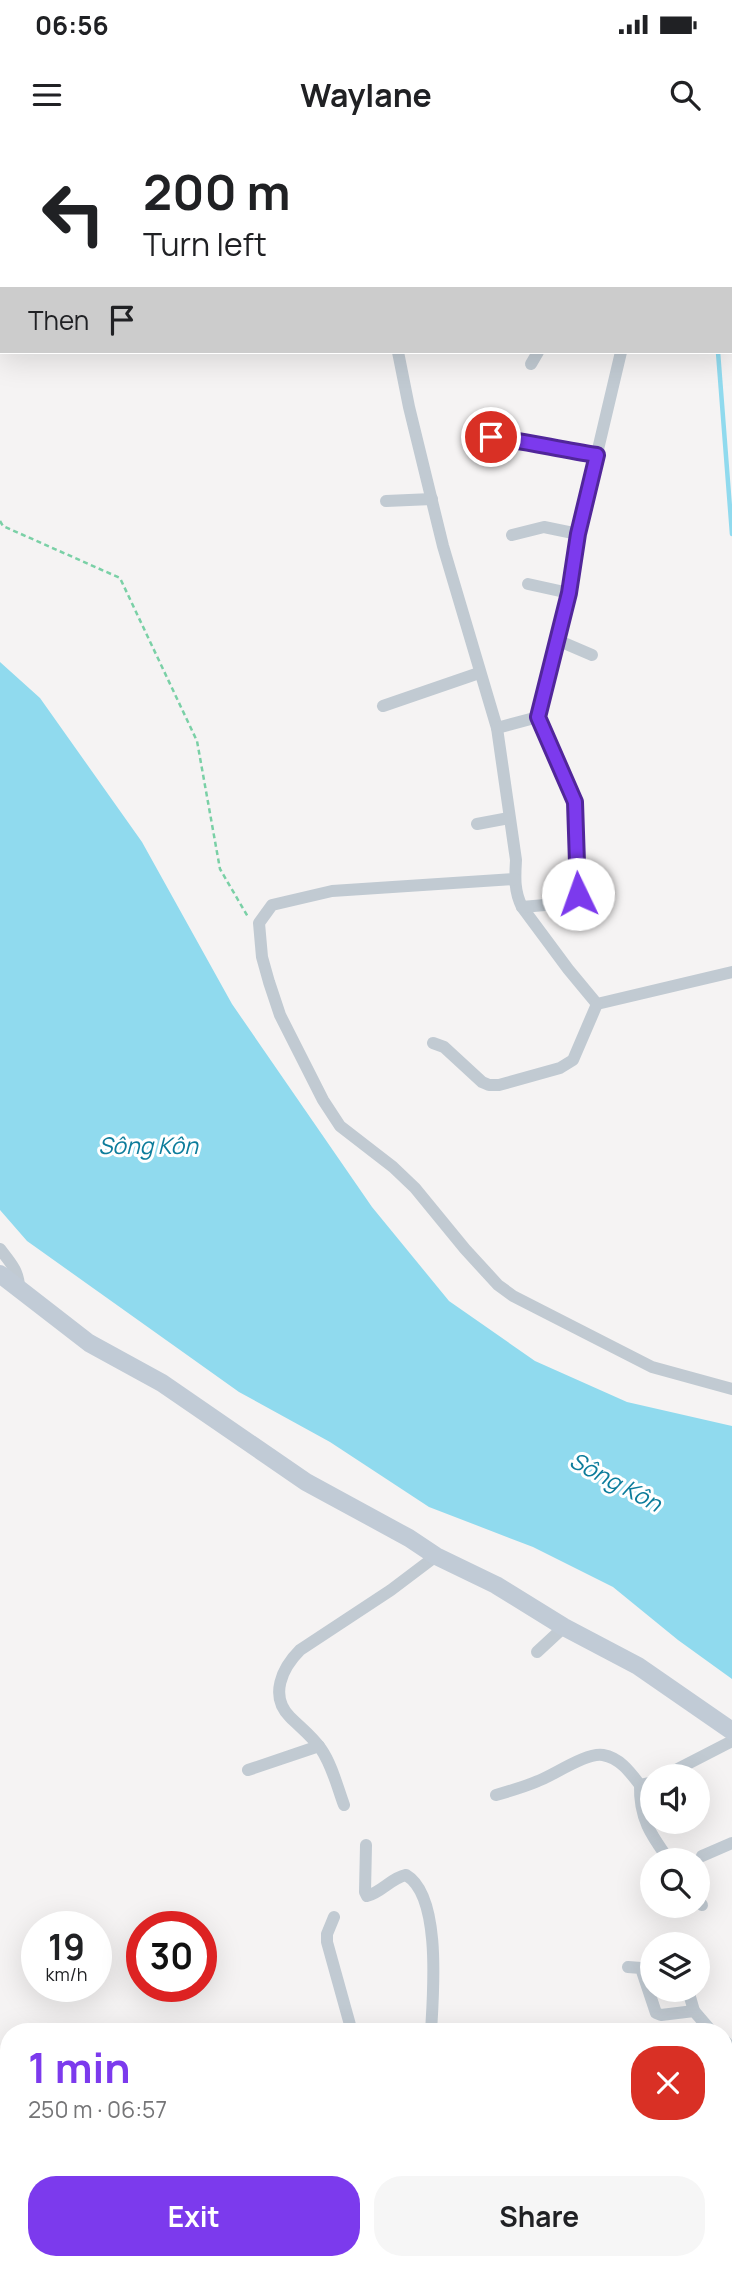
<!DOCTYPE html>
<html lang="en">
<head>
<meta charset="utf-8">
<style>
	:root { --surface:#fff; --page:#f6f6f6; --text:#202124; --muted:#757577; --accent:#7c3aed }
	body { margin:0; font-family:Manrope,sans-serif; background:var(--page); color:var(--text); height:100vh; display:flex; flex-direction:column; font-size:26px; white-space:nowrap }
	* { box-sizing:border-box; margin:0 }
	p { font-size:23px; color:var(--muted) }
	.icon { flex:none; width:38px; height:38px; fill:none; stroke:currentColor; stroke-width:2; stroke-linecap:round; stroke-linejoin:round }
	.map { position:relative; flex:1; overflow:hidden }
	.panel { position:absolute; left:0px; top:1883px; width:733px; height:247px; display:flex; flex-direction:column; background:var(--surface); border-radius:28px 28px 0 0; box-shadow:0 7px 28px #0002 }
	.panel>* { flex:none }
	.top-card { position:absolute; left:0px; top:0px; width:733px; height:214px; box-shadow:0 7px 28px #0002; background:#fff; color:var(--text); overflow:hidden }
	.buttons { position:absolute; left:640px; top:1624px; display:grid; gap:14px }
	.buttons a { display:grid; place-items:center; width:70px; height:70px; border-radius:50%; background:var(--surface); box-shadow:0 7px 28px #0002; font-size:35px }
	.speed { position:absolute; left:21px; top:1771px; display:flex; gap:14px; font-size:35px; font-weight:700; text-align:center }
	.speed>* { display:grid; place-content:center; width:91px; height:91px; border-radius:50%; background:var(--surface); box-shadow:0 7px 28px #0002; line-height:1 }
	.speed small { font-size:18px; font-weight:400 }
	.speed .limit { border:10px solid #d22; background:#fff; color:#111 }
	.pin { position:absolute; display:grid; place-items:center; width:60px; height:60px; color:#fff; margin:-30px; border:4px solid #fff; border-radius:50%; box-shadow:0 2px 7px #0007 }
	.me { position:absolute; width:77px; margin:-38px; rotate:357deg; stroke-linejoin:round; filter:drop-shadow(0 0 5px #0008) }
	.turn { display:flex; align-items:center; gap:24px; height:147px; padding:0 28px; font-size:32px }
	.turn .icon { width:91px; height:91px; stroke-width:2.5 }
	.turn b { display:block; font-size:49px; line-height:60px }
	.then { display:flex; align-items:center; height:66px; padding:0 28px; background:#0003; gap:14px; font-size:26px }
	.round { display:grid; place-items:center; flex:none; width:74px; height:74px; border-radius:28px; background:var(--page) }
	.summary { display:flex; align-items:center; justify-content:space-between; height:119px; padding:0 28px }
	h1 { font-size:42px; font-weight:700; line-height:52px; color:var(--accent) }
	.action { display:flex; gap:14px; margin-top:auto; padding:14px 28px }
	.action a { flex:1; height:80px; border-radius:28px; background:var(--accent); color:#fff; font-size:28px; font-weight:700; line-height:80px; text-align:center }
	.action a+a { background:var(--page); color:var(--text) }
	.status { display:flex; justify-content:space-between; align-items:center; height:49px; padding:0 35px; background:var(--surface); direction:ltr }
	.status svg { height:19px; fill:currentColor }
	header { display:flex; justify-content:space-between; align-items:center; height:91px; padding:0 28px; background:var(--surface); font-size:32px; font-weight:700 }
	.map>svg:first-child { display:block }
	.water { fill:#90daee }
	.lines { fill:none; stroke-linecap:round; stroke-linejoin:round }
	.stream { stroke:#90daee; stroke-width:4.5 }
	.path { stroke:#7ad0a6; stroke-width:2.5; stroke-dasharray:5 3.5; stroke-linecap:butt }
	.street { stroke:#c1cad2; stroke-width:12 }
	.secondary { stroke:#c1cbd6; stroke-width:18 }
	.route-casing { stroke:#51269a; stroke-width:18 }
	.route { stroke:#7c3aed; stroke-width:12 }
	.labels { text-anchor:middle; dominant-baseline:central; stroke-width:6; stroke-linejoin:round; paint-order:stroke }
	.water-label { font-size:23px; font-style:italic; fill:#0c7c9b; stroke:#fff }
</style>
</head>
<body>
<div class="status"><b>06:56</b><svg viewBox="0 0 49 12"><path d="M0 12V9h3v3zM5 12V6h3v6zM10 12V3h3v9zM15 12V0h3v12zM26 1h20v11H26zM47 4h2v5h-2z"/></svg></div>
<header><svg class="icon" aria-label="menu" viewBox="0 0 24 24"><path d="M4 6h16M4 12h16M4 18h16"/></svg>Waylane<svg class="icon" aria-label="search" viewBox="0 0 24 24"><circle cx="10" cy="10" r="6"/><path d="M15 15l6 6"/></svg></header>
<div class="map">
<svg width="732" height="2129" viewBox="0 0 732 2129">
	<rect width="100%" height="100%" fill="#f5f3f3"/>
	<polygon class="water" points="0,522 40,558 142,702 232,864 372,1067 449,1161 535,1221 627,1262 732,1286 732,1539 678,1500 613,1447 533,1407 429,1367 330,1302 239,1252 27,1101 0,1070"/>
	<g class="lines">
		<g class="stream">
			<polyline points="692,0 693,2"/>
			<polyline points="718,212 732,394"/>
		</g>
		<g class="path">
			<polyline points="49,2 53,0"/>
			<polyline points="0,23 2,22"/>
			<polyline points="0,381 3,386 120,438 197,601 220,729 248,777"/>
		</g>
		<g class="street">
			<polyline points="282,0 283,2"/>
			<polyline points="385,0 386,2"/>
			<polyline points="430,0 434,2"/>
			<polyline points="675,0 675,2"/>
			<polyline points="732,2 732,1"/>
			<polyline points="398,212 409,267 443,406 497,588"/>
			<path d="M 621,212 L 578,394 L 569,453 L 538,577 L 497,588 L 516,720 C 515,737 514,751 522,767 L 568,829 L 597,864 L 732,832"/>
			<polyline points="531,224 538,212"/>
			<path d="M 491,297 C 527,301 561,310 597,315"/>
			<polyline points="386,361 432,359"/>
			<polyline points="512,395 544,387 578,394"/>
			<polyline points="528,444 569,453"/>
			<polyline points="557,500 592,515"/>
			<polyline points="383,566 479,533"/>
			<polyline points="477,684 509,678"/>
			<polyline points="515,739 332,751 272,765 259,783 262,817 269,842 280,875 323,960 340,986 393,1027 415,1048 465,1109 498,1145 513,1156 652,1227 732,1249"/>
			<polyline points="522,767 568,763 576,760 578,754 575,662 538,577"/>
			<polyline points="433,903 444,907 482,942 489,945 499,945 560,928 573,920 597,864"/>
			<path d="M 0,1109 C 10,1122 19,1131 19,1148"/>
			<polyline points="537,1512 564,1487"/>
			<polyline points="248,1630 319,1606"/>
			<polyline points="664,1636 732,1601"/>
			<path d="M 640,1645 C 639,1678 651,1695 669,1720"/>
			<path d="M 496,1655 C 510,1651 524,1647 538,1641 C 554,1635 587,1612 603,1615 C 620,1618 630,1632 640,1645 L 653,1642"/>
			<path d="M 344,1665 C 337,1646 332,1625 321,1609 C 312,1596 301,1588 290,1577 C 269,1556 282,1528 300,1510 L 391,1450 L 436,1416"/>
			<path d="M 366,1705 L 365,1752 L 367,1756 C 382,1752 391,1738 406,1735 C 442,1756 433,1855 431,1892"/>
			<polyline points="702,1716 732,1703"/>
			<polyline points="698,1760 702,1765"/>
			<polyline points="334,1777 327,1794 327,1802 352,1892"/>
			<polyline points="628,1827 641,1828 656,1873 661,1875 694,1871 712,1892"/>
			<polyline points="688,1850 694,1871"/>
			<polyline points="724,1900 732,1909"/>
			<polyline points="724,2009 732,2009"/>
			<polyline points="297,2121 298,2123 312,2121"/>
			<polyline points="417,2121 420,2129"/>
		</g>
		<polyline class="secondary" points="0,1134 89,1203 162,1243 306,1342 409,1398 436,1416 496,1445 564,1487 638,1526 732,1591"/>
	</g>
	<g class="lines">
		<defs>
			<path id="route" d="M 491,297 C 527,301 561,310 597,315 L 578,394 L 569,453 L 538,577 L 575,662 L 578,754"/>
		</defs>
		<use href="#route" class="route-casing"/>
		<use href="#route" class="route"/>
	</g>
	<g class="labels">
		<g class="water-label">
			<text x="148" y="1005">Sông Kôn</text>
			<text transform="translate(616 1341) rotate(28)">Sông Kôn</text>
		</g>
	</g>
</svg>
<div class="buttons">
<a><svg class="icon" aria-label="sound" viewBox="0 0 24 24"><path d="M4 9h4l5-4v14l-5-4H4zM17 9q2 3 0 6"/></svg></a>
<a><svg class="icon" aria-label="search" viewBox="0 0 24 24"><circle cx="10" cy="10" r="6"/><path d="M15 15l6 6"/></svg></a>
<a><svg class="icon" aria-label="layers" viewBox="0 0 24 24"><path d="M12 4l9 5-9 5-9-5zM3 14l9 5 9-5"/></svg></a>
</div>
<div class="speed"><div>19<small>km/h</small></div><div class="limit">30</div></div>
<div class="pin" style="left:491px;top:297px;background:#d93025"><svg class="icon" aria-label="arrive" viewBox="0 0 24 24"><path d="M6 21V4h12l-3 4 3 4H6"/></svg></div>
<svg class="me" style="left:578px;top:754px" viewBox="-20 -20 40 40"><circle r="19" fill="#fff"/><path d="M0-13L10 11 0 6-10 11z" fill="#7c3aed"/></svg>
<div class="top-card">
<div class="turn"><svg class="icon" aria-label="left" viewBox="0 0 24 24"><path d="M17 20v-9H6M10 6l-5 5 5 5"/></svg><div><b>200 m</b>Turn left</div></div>
<div class="then">Then<svg class="icon" aria-label="arrive" viewBox="0 0 24 24"><path d="M6 21V4h12l-3 4 3 4H6"/></svg></div>
</div>
<section class="panel">
<div class="summary"><div><h1>1 min</h1><p>250 m · 06:57</p></div><a class="round" style="background:#d93025;color:#fff"><svg class="icon" aria-label="close" viewBox="0 0 24 24"><path d="M6 6l12 12M18 6L6 18"/></svg></a></div>
<div class="action"><a>Exit</a><a>Share</a></div>
</section>
</div>
</body>
</html>
